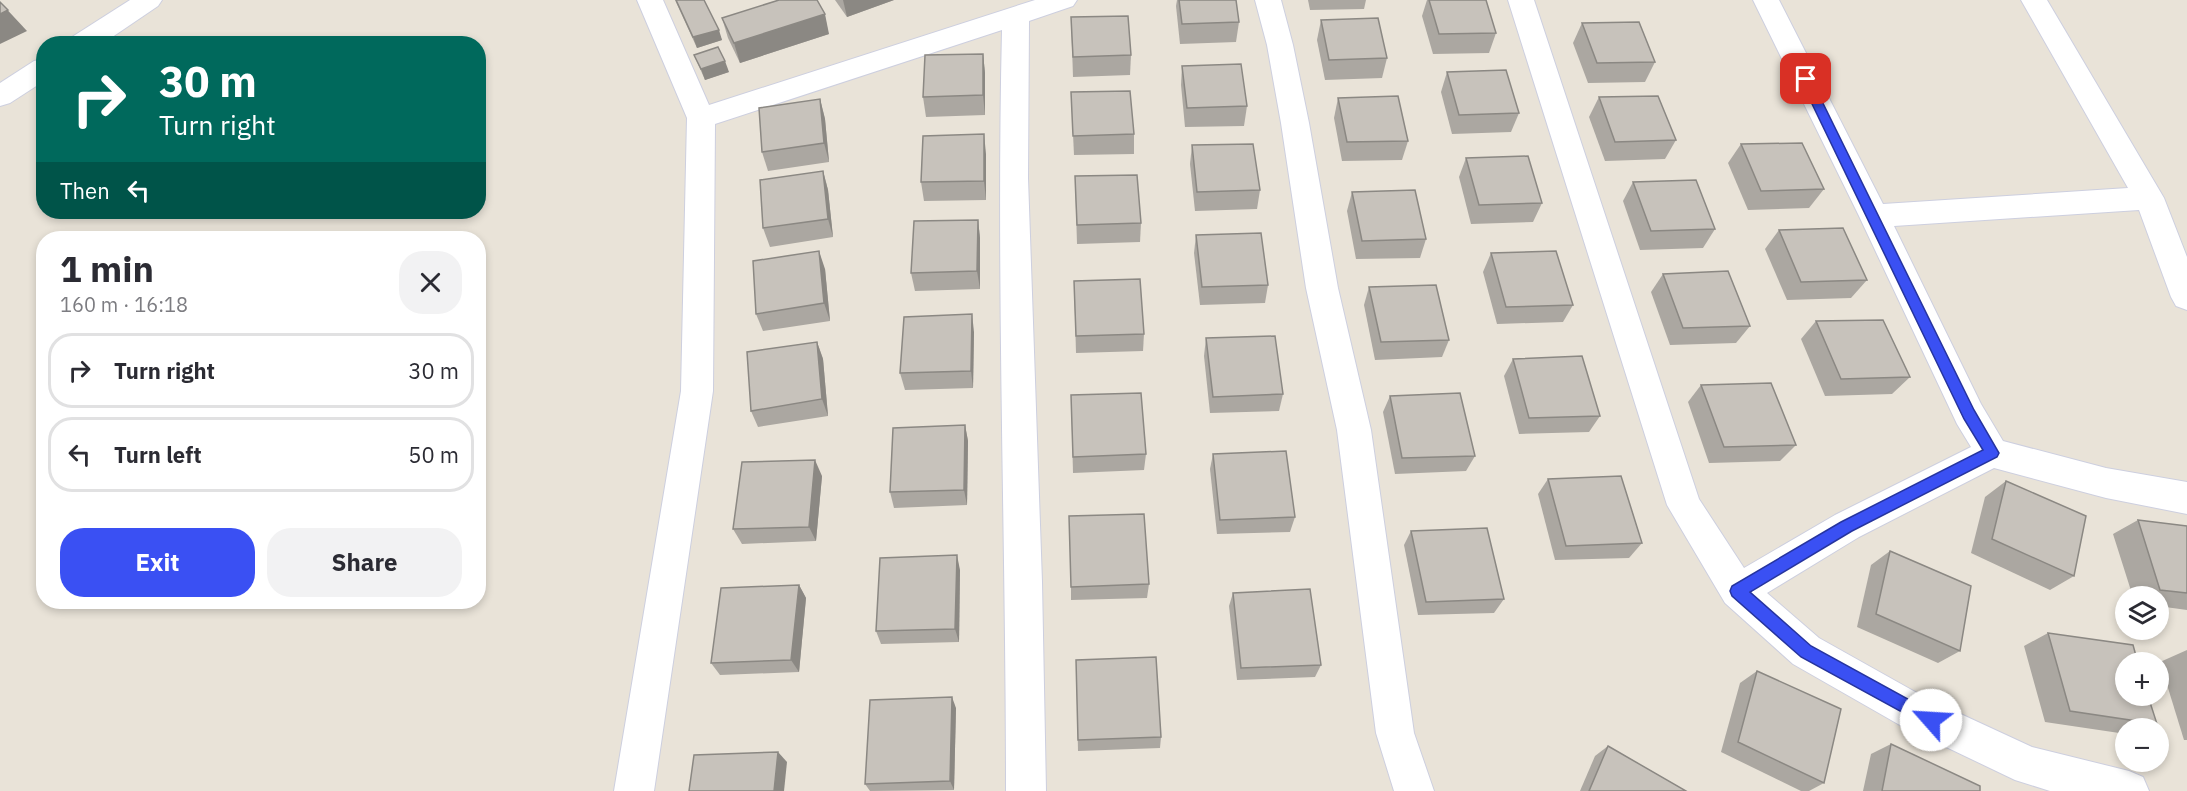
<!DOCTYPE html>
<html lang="en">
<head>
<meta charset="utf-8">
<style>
	:root { --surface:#fff; --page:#f2f2f3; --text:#2b2b33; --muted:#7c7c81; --line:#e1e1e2; --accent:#3a50f3 }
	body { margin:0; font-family:"IBM Plex Sans",sans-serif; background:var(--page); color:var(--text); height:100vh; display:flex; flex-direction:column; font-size:22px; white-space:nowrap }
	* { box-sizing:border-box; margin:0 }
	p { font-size:20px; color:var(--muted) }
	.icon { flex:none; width:33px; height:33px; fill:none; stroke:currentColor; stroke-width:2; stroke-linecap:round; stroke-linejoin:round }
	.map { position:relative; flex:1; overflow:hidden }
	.panel { position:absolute; left:36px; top:231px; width:450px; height:378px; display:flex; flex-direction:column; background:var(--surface); border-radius:24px; box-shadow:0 3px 9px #0003 }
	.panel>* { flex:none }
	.guide { position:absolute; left:36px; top:36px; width:450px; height:183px; border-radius:24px; box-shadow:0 3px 9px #0003; background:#00695c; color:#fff; overflow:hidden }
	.fabs { position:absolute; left:2115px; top:586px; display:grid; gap:12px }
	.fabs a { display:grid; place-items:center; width:54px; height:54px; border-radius:50%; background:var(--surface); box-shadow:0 3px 9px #0003; font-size:30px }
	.pin { position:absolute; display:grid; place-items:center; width:51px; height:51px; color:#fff; margin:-26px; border-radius:12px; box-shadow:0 3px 9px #0006 }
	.me { position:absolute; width:66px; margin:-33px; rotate:296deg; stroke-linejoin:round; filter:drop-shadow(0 0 4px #0008) }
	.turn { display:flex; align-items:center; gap:21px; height:126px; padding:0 24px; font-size:27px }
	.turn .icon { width:78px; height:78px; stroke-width:2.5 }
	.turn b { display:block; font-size:42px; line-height:51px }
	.then { display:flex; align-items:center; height:57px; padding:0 24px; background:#0003; gap:12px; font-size:22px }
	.round { display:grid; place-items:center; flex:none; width:63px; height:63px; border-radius:24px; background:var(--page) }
	.head { display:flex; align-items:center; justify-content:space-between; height:102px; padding:0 24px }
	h1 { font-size:36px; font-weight:800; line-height:45px }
	.action { display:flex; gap:12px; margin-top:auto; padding:12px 24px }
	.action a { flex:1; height:69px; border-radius:24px; background:var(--accent); color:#fff; font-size:24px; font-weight:800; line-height:69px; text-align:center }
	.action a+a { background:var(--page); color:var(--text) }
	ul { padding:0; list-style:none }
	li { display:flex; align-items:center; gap:18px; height:75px; margin:0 12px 9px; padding:0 12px; border:3px solid var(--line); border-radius:24px }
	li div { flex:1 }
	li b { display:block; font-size:22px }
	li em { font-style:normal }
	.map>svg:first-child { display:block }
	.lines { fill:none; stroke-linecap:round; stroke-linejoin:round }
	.minor-casing { stroke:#cdcfdf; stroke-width:2 }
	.minor { fill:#fff; fill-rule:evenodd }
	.wall { fill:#aba7a1 }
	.shaded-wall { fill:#8b8883 }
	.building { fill:#c7c2bb; stroke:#8b8883; stroke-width:1.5 }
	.route { fill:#3a50f3; stroke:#26349e; stroke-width:1.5 }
</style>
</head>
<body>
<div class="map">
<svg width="2187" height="791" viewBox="0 0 2187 791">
	<rect width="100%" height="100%" fill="#e9e3d8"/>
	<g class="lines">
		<defs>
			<g id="minor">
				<polygon points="130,0 162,0 158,6 102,44 69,44 72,37"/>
				<path d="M 637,0 L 663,0 L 709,105 L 1035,0 L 1077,0 L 1073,6 L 1029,21 L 1028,178 L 1042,582 L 1046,791 L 1006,791 C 1006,537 996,283 1002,30 L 715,124 L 713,391 L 654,791 L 614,791 L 681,391 L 687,118 Z"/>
				<polygon points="1255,0 1281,0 1293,45 1309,123 1338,288 1371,430 1414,733 1434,791 1394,791 1376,733 1337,430 1306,288 1281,123 1267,45"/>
				<polygon points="1508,0 1534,0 1699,499 1744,568 1835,515 1971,447 1957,424 1859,216 1753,0 1779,0 1883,204 2128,188 2021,0 2047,0 2164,198 2187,257 2187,310 2176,306 2171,297 2139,210 1894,226 1981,404 2003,441 2106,468 2187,482 2187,514 2106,498 1994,468 1859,537 1767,593 1819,638 1926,698 2032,747 2129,771 2143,777 2149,791 2050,791 2015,780 1898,724 1793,664 1725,603 1667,505"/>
				<polygon points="44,59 44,81 10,103 0,106 0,83 34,61"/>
			</g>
		</defs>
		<use href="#minor" class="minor-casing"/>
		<use href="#minor" class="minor"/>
	</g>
	<g class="wall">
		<polygon points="675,0 704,0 722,40 697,48"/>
		<polygon points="835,0 894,0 847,17"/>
		<polygon points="1177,0 1236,0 1239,22 1236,42 1180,44 1176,6"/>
		<polygon points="1308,0 1366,0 1364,9 1310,10"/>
		<polygon points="1427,0 1486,0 1496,33 1489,53 1433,54 1422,16"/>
		<polygon points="1071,17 1131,55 1130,75 1073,77"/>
		<polygon points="722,18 829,34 740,63 728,38"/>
		<polygon points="1321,20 1387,58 1382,78 1325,80 1317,40"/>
		<polygon points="1582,23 1655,62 1645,82 1588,83 1573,43"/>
		<polygon points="983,54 985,73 985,115 926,117 923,97"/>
		<polygon points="694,55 729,72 705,80"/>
		<polygon points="1182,66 1247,106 1244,126 1185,127 1181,85"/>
		<polygon points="1447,72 1519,113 1511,132 1452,134 1441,92"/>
		<polygon points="1071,92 1134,134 1134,154 1074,155"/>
		<polygon points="1599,97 1676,140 1665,159 1605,161 1589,117"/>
		<polygon points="1338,98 1408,141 1402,160 1342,161 1334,118"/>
		<polygon points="820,99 825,119 829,162 768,171 762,152"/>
		<polygon points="1741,144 1824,189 1809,208 1748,210 1728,163"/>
		<polygon points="1192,145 1260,190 1257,209 1195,211 1190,164"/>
		<polygon points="986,154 986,200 924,201 921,182"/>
		<polygon points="1466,158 1542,203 1533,222 1471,224 1459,177"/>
		<polygon points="823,171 828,190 833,237 770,247 763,228"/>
		<polygon points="1075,176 1141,223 1140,242 1077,244"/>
		<polygon points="1633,182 1715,229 1703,248 1640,250 1623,201"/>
		<polygon points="1352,192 1426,239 1420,258 1356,259 1347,211"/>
		<polygon points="978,220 980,238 980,289 915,291 911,273"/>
		<polygon points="1779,230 1867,280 1851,298 1787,300 1765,249"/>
		<polygon points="1196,235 1268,285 1265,303 1200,305 1194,253"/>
		<polygon points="1491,253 1573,305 1563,322 1497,324 1483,272"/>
		<polygon points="825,269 830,321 763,331 756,314"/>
		<polygon points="1663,274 1750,326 1736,343 1670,345 1651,292"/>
		<polygon points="1074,281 1144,334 1143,351 1076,353"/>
		<polygon points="1369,287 1449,340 1442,357 1375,360 1364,305"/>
		<polygon points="1816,321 1910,377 1892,394 1825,396 1801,339"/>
		<polygon points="974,332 973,388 905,390 900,373"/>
		<polygon points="1206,338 1283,394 1279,411 1210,413 1204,356"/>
		<polygon points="817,342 823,359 828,416 758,427 751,411"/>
		<polygon points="1513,359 1600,416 1589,432 1519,434 1504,376"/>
		<polygon points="1701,385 1796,445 1780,461 1709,463 1688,402"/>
		<polygon points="1071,395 1146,454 1144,470 1073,473"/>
		<polygon points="1390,396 1475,456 1466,471 1395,474 1383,412"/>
		<polygon points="965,425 968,441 967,505 894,508 890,492"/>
		<polygon points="1213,454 1295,517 1290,532 1217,534 1210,469"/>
		<polygon points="822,476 816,541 742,544 733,529"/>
		<polygon points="1548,479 1642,543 1629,558 1555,560 1538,494"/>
		<polygon points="2006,481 2074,576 2050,590 1971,553 1985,497"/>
		<polygon points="2138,520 2187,526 2187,610 2158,606 2158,597 2133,597 2113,534"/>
		<polygon points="1411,531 1504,599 1494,613 1418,615 1404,545"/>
		<polygon points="1890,551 1960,651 1938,663 1857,627 1871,565"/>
		<polygon points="960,570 959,642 881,644 876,631"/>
		<polygon points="1149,584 1147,598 1071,600 1071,587"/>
		<polygon points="799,585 806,598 799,672 720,675 711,663"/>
		<polygon points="1233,593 1321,665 1315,677 1237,680 1229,606"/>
		<polygon points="2048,633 2157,724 2145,729 2126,729 2126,734 2045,722 2024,646"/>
		<polygon points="2187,650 2187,740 2184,740 2160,662"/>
		<polygon points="1076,660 1161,737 1160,748 1078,751"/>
		<polygon points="1757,671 1824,783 1809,791 1801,791 1721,752 1740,683"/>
		<polygon points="956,708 954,790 870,791 865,784"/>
		<polygon points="1891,744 1980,791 1863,791 1871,754"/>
		<polygon points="1608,746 1686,791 1580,791 1595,756"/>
	</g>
	<g class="shaded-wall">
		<polygon points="843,0 894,0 847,17"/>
		<polygon points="0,2 27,31 0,44"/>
		<polygon points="825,14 829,34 740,63 734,43"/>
		<polygon points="719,30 722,40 697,48 693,37"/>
		<polygon points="983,54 985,73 985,115 983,95"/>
		<polygon points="725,61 729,72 705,80 701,69"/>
		<polygon points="820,99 825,119 829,162 824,143"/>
		<polygon points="984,134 986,154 986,200 984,181"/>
		<polygon points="823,171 828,190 833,237 828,219"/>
		<polygon points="978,220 980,238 980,289 977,271"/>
		<polygon points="819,251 825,269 830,321 824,303"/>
		<polygon points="972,314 974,332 973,388 971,371"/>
		<polygon points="817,342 823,359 828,416 822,399"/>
		<polygon points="965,425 968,441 967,505 964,490"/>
		<polygon points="815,460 822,476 816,541 809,527"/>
		<polygon points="957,555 960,570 959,642 955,629"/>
		<polygon points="799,585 806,598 799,672 791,660"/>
		<polygon points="952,697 956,708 954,790 950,781"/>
		<polygon points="778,752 787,762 784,791 774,791"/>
	</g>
	<g class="building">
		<polygon points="676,0 704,0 719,30 693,37"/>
		<polygon points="779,0 817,0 825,14 734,43 722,18"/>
		<polygon points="1179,0 1236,0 1239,22 1182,24"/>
		<polygon points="1429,0 1486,0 1496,33 1439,34"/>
		<polygon points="0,2 8,10 0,14"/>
		<polygon points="1128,16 1131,55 1073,57 1071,17"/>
		<polygon points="1378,18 1387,58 1329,60 1321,20"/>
		<polygon points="1639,22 1655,62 1597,63 1582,23"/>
		<polygon points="718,47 725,61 701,69 694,55"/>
		<polygon points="983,54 983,95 923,97 925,55"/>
		<polygon points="1241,64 1247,106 1187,108 1182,66"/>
		<polygon points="1506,70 1519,113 1459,115 1447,72"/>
		<polygon points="1130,91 1134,134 1073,136 1071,92"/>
		<polygon points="1398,96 1408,141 1347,142 1338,98"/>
		<polygon points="1658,96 1676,140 1615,142 1599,97"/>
		<polygon points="820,99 824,143 762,152 759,108"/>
		<polygon points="984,134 984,181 921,182 923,136"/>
		<polygon points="1802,143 1824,189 1761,191 1741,144"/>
		<polygon points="1253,144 1260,190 1197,192 1192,145"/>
		<polygon points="1528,156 1542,203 1479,205 1466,158"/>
		<polygon points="823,171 828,219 763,228 760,180"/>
		<polygon points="1137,175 1141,223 1077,225 1075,176"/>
		<polygon points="1696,180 1715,229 1651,231 1633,182"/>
		<polygon points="1415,190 1426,239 1362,241 1352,192"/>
		<polygon points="978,220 977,271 911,273 914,221"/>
		<polygon points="1843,228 1867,280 1801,282 1779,230"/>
		<polygon points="1261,233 1268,285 1202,287 1196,235"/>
		<polygon points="819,251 824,303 756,314 753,261"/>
		<polygon points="1556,251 1573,305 1506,307 1491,253"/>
		<polygon points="1728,271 1750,326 1683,328 1663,274"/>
		<polygon points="1140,279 1144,334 1076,336 1074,281"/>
		<polygon points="1436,285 1449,340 1381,342 1369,287"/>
		<polygon points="972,314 971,371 900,373 904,317"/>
		<polygon points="1883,320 1910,377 1841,379 1816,321"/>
		<polygon points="1275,336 1283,394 1213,397 1206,338"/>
		<polygon points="817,342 822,399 751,411 747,352"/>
		<polygon points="1582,356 1600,416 1529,418 1513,359"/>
		<polygon points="1771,383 1796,445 1724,447 1701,385"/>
		<polygon points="1141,393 1146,454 1073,457 1071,395"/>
		<polygon points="1460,393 1475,456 1402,458 1390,396"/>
		<polygon points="965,425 964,490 890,492 893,428"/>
		<polygon points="1286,451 1295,517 1220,520 1213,454"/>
		<polygon points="815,460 809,527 733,529 742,462"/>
		<polygon points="1621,476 1642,543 1566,546 1548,479"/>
		<polygon points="2006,481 2086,516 2074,576 1992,539"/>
		<polygon points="1144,514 1149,584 1071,587 1069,516"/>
		<polygon points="2138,520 2187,526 2187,593 2160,590"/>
		<polygon points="1487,528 1504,599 1426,602 1411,531"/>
		<polygon points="1890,551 1971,586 1960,651 1876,614"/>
		<polygon points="957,555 955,629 876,631 880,558"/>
		<polygon points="799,585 791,660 711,663 721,588"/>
		<polygon points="1310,589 1321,665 1241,668 1233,593"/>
		<polygon points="2048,633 2133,645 2138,663 2126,663 2126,696 2148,696 2157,724 2070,711"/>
		<polygon points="1156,657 1161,737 1078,740 1076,660"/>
		<polygon points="1757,671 1841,709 1824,783 1738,742"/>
		<polygon points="952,697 950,781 865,784 870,700"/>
		<polygon points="1891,744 1980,786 1980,791 1882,791"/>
		<polygon points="1608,746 1686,791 1589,791"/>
		<polygon points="778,752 774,791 689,791 694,755"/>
	</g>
	<polygon class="route" points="1806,75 1811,79 1974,410 1999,453 1997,457 1852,531 1750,592 1811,646 1937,715 1939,720 1937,726 1931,728 1801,657 1732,596 1730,591 1732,586 1841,522 1983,450 1964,419 1800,79"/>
</svg>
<div class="fabs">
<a><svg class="icon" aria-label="layers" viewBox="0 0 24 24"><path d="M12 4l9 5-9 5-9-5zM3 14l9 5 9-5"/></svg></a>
<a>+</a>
<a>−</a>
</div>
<div class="pin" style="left:1806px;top:79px;background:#d93025"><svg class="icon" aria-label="arrive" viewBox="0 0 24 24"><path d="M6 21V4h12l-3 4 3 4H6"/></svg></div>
<svg class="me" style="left:1931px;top:720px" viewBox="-20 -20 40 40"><circle r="19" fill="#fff"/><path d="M0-13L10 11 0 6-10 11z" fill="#3a50f3"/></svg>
<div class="guide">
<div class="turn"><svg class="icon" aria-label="right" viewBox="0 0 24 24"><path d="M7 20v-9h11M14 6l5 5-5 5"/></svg><div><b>30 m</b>Turn right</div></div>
<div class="then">Then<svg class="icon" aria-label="left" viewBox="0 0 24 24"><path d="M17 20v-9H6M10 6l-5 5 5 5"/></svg></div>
</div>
<section class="panel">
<div class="head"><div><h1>1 min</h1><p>160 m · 16:18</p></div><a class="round"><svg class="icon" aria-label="close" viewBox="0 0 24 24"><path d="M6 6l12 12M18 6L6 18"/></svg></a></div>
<ul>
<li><svg class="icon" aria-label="right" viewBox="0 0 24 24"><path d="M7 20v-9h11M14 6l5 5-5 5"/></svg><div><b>Turn right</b></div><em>30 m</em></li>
<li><svg class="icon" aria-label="left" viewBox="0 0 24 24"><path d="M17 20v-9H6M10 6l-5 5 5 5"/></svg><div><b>Turn left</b></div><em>50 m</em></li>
</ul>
<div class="action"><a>Exit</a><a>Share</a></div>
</section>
</div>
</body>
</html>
